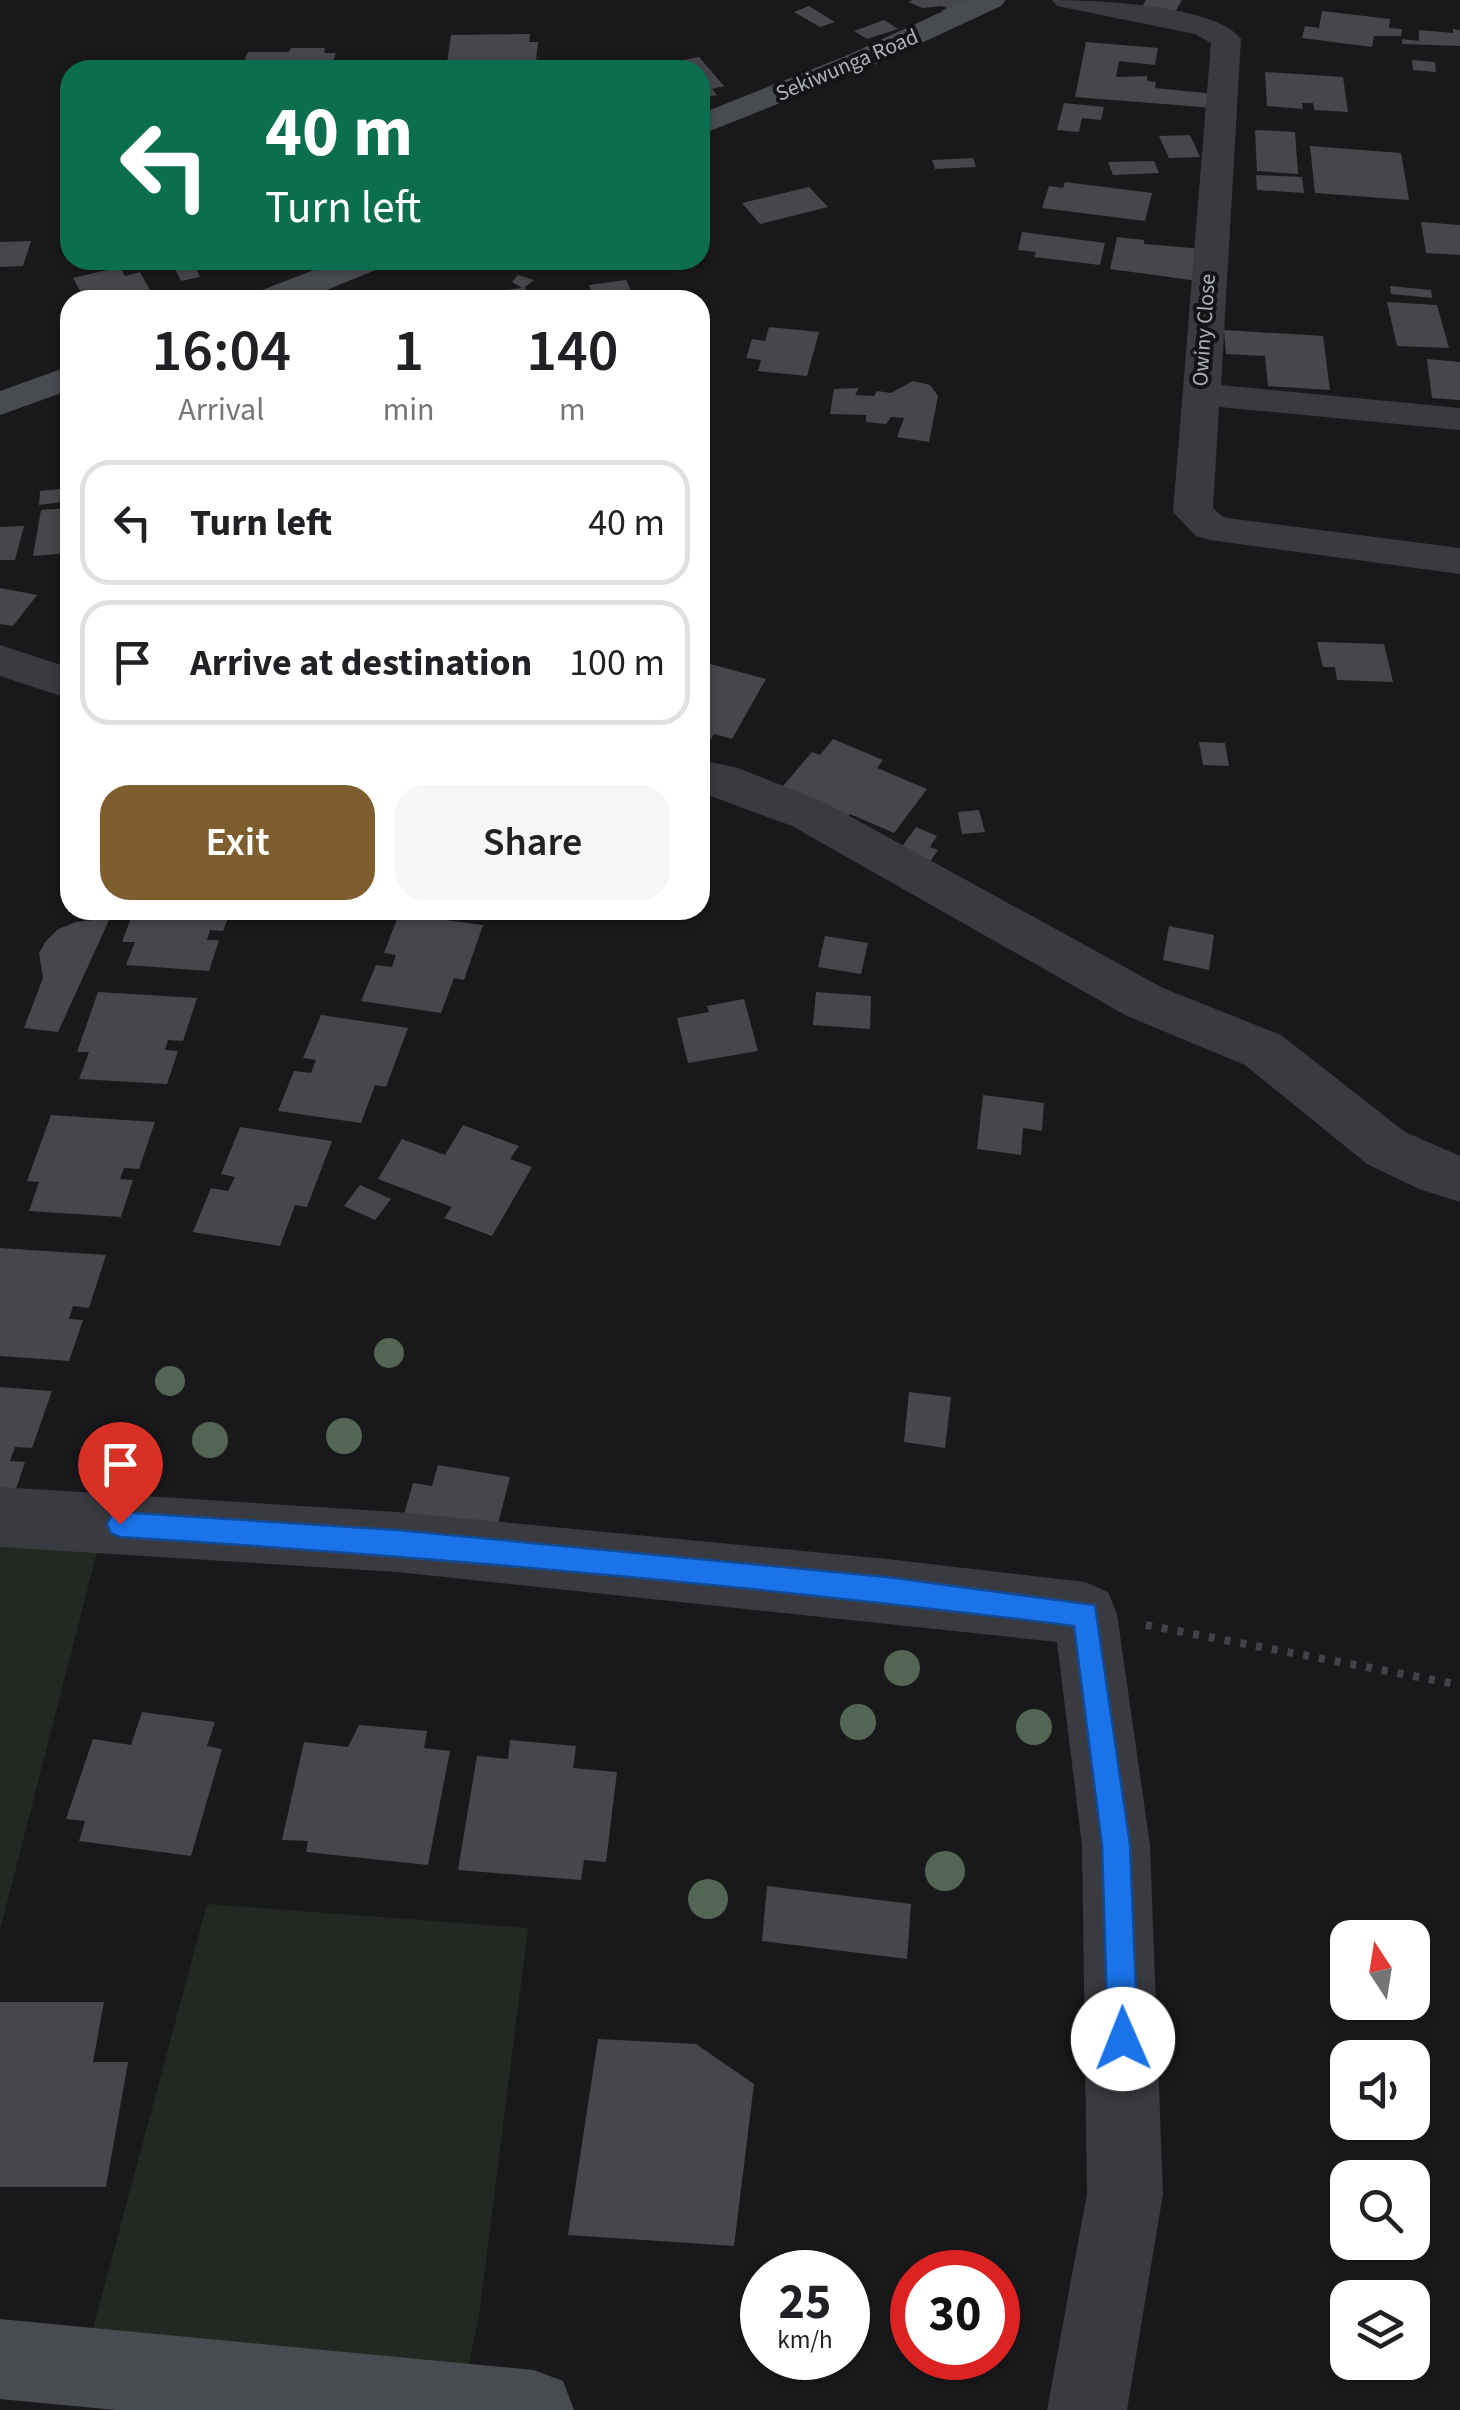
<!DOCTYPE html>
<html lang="en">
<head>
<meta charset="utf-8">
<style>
	:root { --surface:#fff; --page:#f6f6f6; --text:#202124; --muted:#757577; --line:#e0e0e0; --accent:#7e5e2f }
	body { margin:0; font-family:"Source Sans 3",sans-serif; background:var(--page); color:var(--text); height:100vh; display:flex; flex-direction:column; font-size:38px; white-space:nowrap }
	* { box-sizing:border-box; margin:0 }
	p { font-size:32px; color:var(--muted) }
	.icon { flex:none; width:55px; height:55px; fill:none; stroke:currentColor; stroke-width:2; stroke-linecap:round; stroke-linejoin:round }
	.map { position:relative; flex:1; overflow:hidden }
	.drawer { position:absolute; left:60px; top:290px; width:650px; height:630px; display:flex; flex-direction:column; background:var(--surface); border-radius:30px; box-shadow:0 2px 8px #0004 }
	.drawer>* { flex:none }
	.guide { position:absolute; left:60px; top:60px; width:650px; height:210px; border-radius:30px; box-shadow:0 2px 8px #0004; background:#0b6e4f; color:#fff; overflow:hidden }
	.needle { width:65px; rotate:348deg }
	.buttons { position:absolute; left:1330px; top:1920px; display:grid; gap:20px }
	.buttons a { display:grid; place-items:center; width:100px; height:100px; border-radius:20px; background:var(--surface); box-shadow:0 2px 8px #0004; font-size:50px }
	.speed { position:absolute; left:740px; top:2250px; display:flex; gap:20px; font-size:50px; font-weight:700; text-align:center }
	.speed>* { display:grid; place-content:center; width:130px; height:130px; border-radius:50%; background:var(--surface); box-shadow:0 2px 8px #0004; line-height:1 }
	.speed small { font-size:25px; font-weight:400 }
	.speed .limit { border:15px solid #d22; background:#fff; color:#111 }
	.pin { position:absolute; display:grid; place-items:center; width:85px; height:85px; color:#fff; margin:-102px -42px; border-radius:50% 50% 50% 0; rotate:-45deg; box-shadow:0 0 10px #0007 }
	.pin .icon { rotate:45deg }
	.me { position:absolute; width:110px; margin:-55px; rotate:359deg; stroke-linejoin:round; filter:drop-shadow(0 0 8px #0008) }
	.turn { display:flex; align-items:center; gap:35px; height:210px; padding:0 40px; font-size:45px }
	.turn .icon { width:130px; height:130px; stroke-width:2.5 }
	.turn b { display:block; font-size:70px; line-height:85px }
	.eta { display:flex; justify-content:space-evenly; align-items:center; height:170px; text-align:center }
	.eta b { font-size:60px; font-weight:600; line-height:70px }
	.primary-button { display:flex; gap:20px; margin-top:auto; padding:20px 40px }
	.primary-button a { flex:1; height:115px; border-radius:30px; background:var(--accent); color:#fff; font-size:40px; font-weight:600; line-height:115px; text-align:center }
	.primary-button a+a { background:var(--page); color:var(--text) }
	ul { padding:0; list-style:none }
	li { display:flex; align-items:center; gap:30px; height:125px; margin:0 20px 15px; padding:0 20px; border:5px solid var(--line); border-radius:30px }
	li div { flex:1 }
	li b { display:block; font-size:38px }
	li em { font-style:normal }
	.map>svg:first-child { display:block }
	.green { fill:#212922 }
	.building { fill:#46474b }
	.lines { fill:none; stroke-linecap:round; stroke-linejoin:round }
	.path { stroke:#404247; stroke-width:8; stroke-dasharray:6 10; stroke-linecap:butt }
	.street { fill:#3a3b40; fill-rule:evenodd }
	.secondary { fill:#484b50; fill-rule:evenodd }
	.tree { fill:#536654 }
	.route { fill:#1a73e8; stroke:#114b97; stroke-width:2.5 }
	.labels { text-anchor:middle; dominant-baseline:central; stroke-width:8; stroke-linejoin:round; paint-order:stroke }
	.far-street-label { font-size:22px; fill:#acb1bb; stroke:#141416 }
</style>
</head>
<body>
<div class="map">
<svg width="1460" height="2410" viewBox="0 0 1460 2410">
	<rect width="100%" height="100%" fill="#19191b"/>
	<g class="green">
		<polygon points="0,1547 97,1552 0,1930"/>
		<polygon points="207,1904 528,1928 479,2316 467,2371 92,2332"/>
	</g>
	<g class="building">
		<polygon points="913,0 974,0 951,15 941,11 947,8 942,6 923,8 908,2"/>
		<polygon points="1146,0 1182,0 1174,14 1141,8"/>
		<polygon points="809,6 835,22 820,27 794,12"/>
		<polygon points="1322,11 1390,19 1389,28 1402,29 1401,36 1374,36 1372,47 1302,38 1305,26 1319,28"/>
		<polygon points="884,20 898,29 867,39 854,31"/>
		<polygon points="1453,29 1460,30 1460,46 1402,44 1402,39 1419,41 1419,30 1453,33"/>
		<polygon points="530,34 529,42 538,42 535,70 457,70 458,63 447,63 451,35"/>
		<polygon points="1086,42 1158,48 1155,65 1119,61 1116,77 1147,76 1147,81 1156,82 1155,88 1215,94 1214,108 1075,97"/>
		<polygon points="291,48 325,48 324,53 336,53 330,70 240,70 248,52 289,52"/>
		<polygon points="699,57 724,86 712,89 717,95 700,99 700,70 681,70 674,62"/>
		<polygon points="1412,60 1435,62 1436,72 1413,70"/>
		<polygon points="1265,72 1343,77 1348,112 1314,110 1313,103 1302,103 1303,109 1267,106"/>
		<polygon points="1064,103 1104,107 1101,120 1082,118 1079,132 1057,130"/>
		<polygon points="1255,130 1295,132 1298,174 1257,171"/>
		<polygon points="1190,135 1200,157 1169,158 1159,136"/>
		<polygon points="1310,146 1401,153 1409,200 1315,193"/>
		<polygon points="973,158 976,167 935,169 932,160"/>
		<polygon points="1154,161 1159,173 1113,175 1108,162"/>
		<polygon points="1256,175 1302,177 1304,193 1257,190"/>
		<polygon points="1065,182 1152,193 1145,221 1042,208 1049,186 1063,188"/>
		<polygon points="809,187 828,207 760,224 742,203"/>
		<polygon points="1421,222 1460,225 1460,255 1426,253"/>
		<polygon points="1022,232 1105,243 1100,265 1034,257 1036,252 1018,250"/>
		<polygon points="1117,237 1144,240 1144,244 1204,249 1198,281 1110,269"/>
		<polygon points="31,241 23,266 0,267 0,242"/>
		<polygon points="192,261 200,277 181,281 173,265"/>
		<polygon points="120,267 125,276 140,272 151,292 119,300 85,300 73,278"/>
		<polygon points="518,275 534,280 525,287 529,300 470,300 469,295 522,288 512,282"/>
		<polygon points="626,280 634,297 595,300 589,285"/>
		<polygon points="1390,286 1431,290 1432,298 1391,294"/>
		<polygon points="1387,302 1437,305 1449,348 1397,346"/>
		<polygon points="769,327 819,332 807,376 758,371 761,360 746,358 752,339 765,341"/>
		<polygon points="1224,330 1323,336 1330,390 1268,386 1265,356 1226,354"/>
		<polygon points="1427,359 1460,362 1460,400 1432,398"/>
		<polygon points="913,381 930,385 938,396 929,442 897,437 904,418 891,417 886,424 866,422 866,415 830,414 834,389 859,388 855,395 874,396 877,391 891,393"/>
		<polygon points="70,488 70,501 39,505 40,491"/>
		<polygon points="70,508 70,553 33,556 41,510"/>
		<polygon points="24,526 15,560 0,560 0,527"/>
		<polygon points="0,588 37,595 13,626 0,624"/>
		<polygon points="1317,642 1384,644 1393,682 1337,680 1335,667 1323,667"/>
		<polygon points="710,664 766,679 732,739 714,734 703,752 700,751 700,674 703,675"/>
		<polygon points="833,739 883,760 877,768 927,789 894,833 850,814 844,820 778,792 812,752 820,755"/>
		<polygon points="1199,742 1225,743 1229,766 1203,765"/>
		<polygon points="979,810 985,832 962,834 958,812"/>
		<polygon points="916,827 937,836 930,847 938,850 929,863 899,851"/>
		<polygon points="134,910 231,910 223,931 210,930 207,940 219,940 209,971 126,965 135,942 122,942"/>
		<polygon points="399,914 483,925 464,980 454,978 441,1013 361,1001 376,965 392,967 396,955 384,953"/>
		<polygon points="110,918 58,1032 24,1028 43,978 39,953 46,941 58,929 76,922"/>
		<polygon points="1169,926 1214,935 1209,970 1163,960"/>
		<polygon points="825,936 868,943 861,974 818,967"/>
		<polygon points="98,992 197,998 183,1041 168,1040 165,1050 178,1051 167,1084 79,1079 89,1052 77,1052"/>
		<polygon points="816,992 871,996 870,1029 813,1025"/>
		<polygon points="744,999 758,1051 688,1063 677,1018 709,1012 707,1006"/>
		<polygon points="321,1015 408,1028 386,1087 375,1085 361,1123 278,1111 294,1071 311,1073 316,1060 303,1058"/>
		<polygon points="983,1095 1044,1103 1042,1131 1023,1128 1021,1155 977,1149"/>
		<polygon points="51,1115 155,1122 139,1169 124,1168 120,1179 133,1180 121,1217 29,1211 39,1182 27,1181"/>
		<polygon points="463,1125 519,1146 510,1159 532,1167 492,1236 444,1218 452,1207 378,1179 402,1139 445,1155"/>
		<polygon points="240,1127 332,1141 307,1207 295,1205 280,1246 193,1232 211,1188 228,1191 235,1177 221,1174"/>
		<polygon points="360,1185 391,1199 375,1220 344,1206"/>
		<polygon points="0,1248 106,1255 89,1308 73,1306 69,1319 83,1320 69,1361 0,1356"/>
		<polygon points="0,1387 52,1391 32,1448 15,1447 10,1461 25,1462 10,1507 0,1506"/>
		<polygon points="909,1392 951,1397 945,1448 904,1442"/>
		<polygon points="438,1465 510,1477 493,1544 400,1529 413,1483 432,1486"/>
		<polygon points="142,1712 215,1722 207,1746 222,1749 191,1856 79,1841 85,1821 66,1819 93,1739 131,1745"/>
		<polygon points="359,1725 427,1731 424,1748 450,1751 428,1865 306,1852 308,1841 282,1840 304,1742 348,1747"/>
		<polygon points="510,1740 576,1746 573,1768 617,1772 606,1862 584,1860 581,1880 458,1870 477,1756 508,1759"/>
		<polygon points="767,1886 911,1904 907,1959 762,1941"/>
		<polygon points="0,2002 104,2002 93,2062 128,2062 106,2187 0,2187"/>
		<polygon points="598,2039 696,2044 754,2084 734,2246 568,2235"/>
		<polygon points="1390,2160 1416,2165 1418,2188 1412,2187 1412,2178 1392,2178"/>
	</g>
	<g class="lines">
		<polyline class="path" points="1146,1625 1460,1685"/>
		<g class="street">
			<path d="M 1052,0 C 1093,0 1217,5 1241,39 L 1221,385 L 1460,408 L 1460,430 L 1219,407 L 1213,508 L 1223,517 L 1235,519 L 1460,548 L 1460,574 L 1210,540 L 1196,536 L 1173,512 L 1211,43 L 1195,34 L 1057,6 Z"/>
			<polygon points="0,645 70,668 70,699 0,676"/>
			<polygon points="700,760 738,768 824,802 1163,988 1281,1035 1405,1132 1460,1156 1460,1202 1419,1189 1367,1164 1245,1065 1127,1016 792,826 700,792"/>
			<polygon points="0,1487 397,1512 887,1559 1085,1582 1108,1592 1117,1614 1150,1845 1163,2194 1127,2410 1047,2410 1087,2194 1082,1845 1057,1642 397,1572 0,1547"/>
		</g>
		<g class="secondary">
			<polygon points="967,0 1006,0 1001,6 870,67 700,135 700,114 848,55"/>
			<polygon points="340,260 388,260 383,267 302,300 252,300 257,292"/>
			<polygon points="70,366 70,390 0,415 0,391"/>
			<polygon points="0,2319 534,2370 563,2381 574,2410 116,2410 0,2399"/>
		</g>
	</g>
	<g class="tree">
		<circle cx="389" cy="1353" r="15"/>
		<circle cx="170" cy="1381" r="15"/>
		<circle cx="344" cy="1436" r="18"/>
		<circle cx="210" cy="1440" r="18"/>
		<circle cx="902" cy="1668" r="18"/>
		<circle cx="858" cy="1722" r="18"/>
		<circle cx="1034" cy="1727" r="18"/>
		<circle cx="945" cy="1871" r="20"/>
		<circle cx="708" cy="1899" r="20"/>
	</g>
	<path class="route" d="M 120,1512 L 397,1530 L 887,1577 L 1095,1605 L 1130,1845 L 1138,2039 L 1134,2050 L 1123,2054 L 1112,2050 L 1108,2039 L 1102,1845 L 1074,1626 C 757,1586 439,1557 120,1537 L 111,1533 L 107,1524 L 111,1516 Z"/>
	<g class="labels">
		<g class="far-street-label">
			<text transform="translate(847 65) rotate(-23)">Sekiwunga Road</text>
			<text transform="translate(1204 330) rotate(-86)">Owiny Close</text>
		</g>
	</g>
</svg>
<div class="buttons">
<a><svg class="needle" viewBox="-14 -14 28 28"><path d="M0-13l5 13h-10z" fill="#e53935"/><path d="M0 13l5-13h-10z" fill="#757577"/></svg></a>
<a><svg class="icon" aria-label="sound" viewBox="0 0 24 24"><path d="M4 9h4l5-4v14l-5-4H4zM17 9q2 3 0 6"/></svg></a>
<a><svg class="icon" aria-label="search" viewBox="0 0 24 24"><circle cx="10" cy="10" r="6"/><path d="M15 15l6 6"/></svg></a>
<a><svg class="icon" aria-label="layers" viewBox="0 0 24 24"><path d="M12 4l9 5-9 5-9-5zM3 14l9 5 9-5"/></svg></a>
</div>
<div class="speed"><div>25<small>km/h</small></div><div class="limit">30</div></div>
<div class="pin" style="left:120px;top:1524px;background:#d93025"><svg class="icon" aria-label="arrive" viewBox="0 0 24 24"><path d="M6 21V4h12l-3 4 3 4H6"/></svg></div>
<svg class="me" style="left:1123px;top:2039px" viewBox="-20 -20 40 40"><circle r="19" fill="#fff"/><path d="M0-13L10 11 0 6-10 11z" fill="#1a73e8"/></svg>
<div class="guide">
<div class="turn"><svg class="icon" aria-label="left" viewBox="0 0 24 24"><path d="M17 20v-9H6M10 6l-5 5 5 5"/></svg><div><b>40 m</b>Turn left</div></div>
</div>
<section class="drawer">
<div class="eta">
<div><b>16:04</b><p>Arrival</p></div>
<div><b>1</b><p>min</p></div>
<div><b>140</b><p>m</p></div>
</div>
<ul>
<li><svg class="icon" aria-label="left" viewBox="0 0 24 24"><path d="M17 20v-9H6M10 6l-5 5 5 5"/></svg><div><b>Turn left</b></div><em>40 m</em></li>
<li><svg class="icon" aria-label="arrive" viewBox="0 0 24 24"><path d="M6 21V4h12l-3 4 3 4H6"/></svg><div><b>Arrive at destination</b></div><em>100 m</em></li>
</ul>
<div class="primary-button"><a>Exit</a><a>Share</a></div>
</section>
</div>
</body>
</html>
